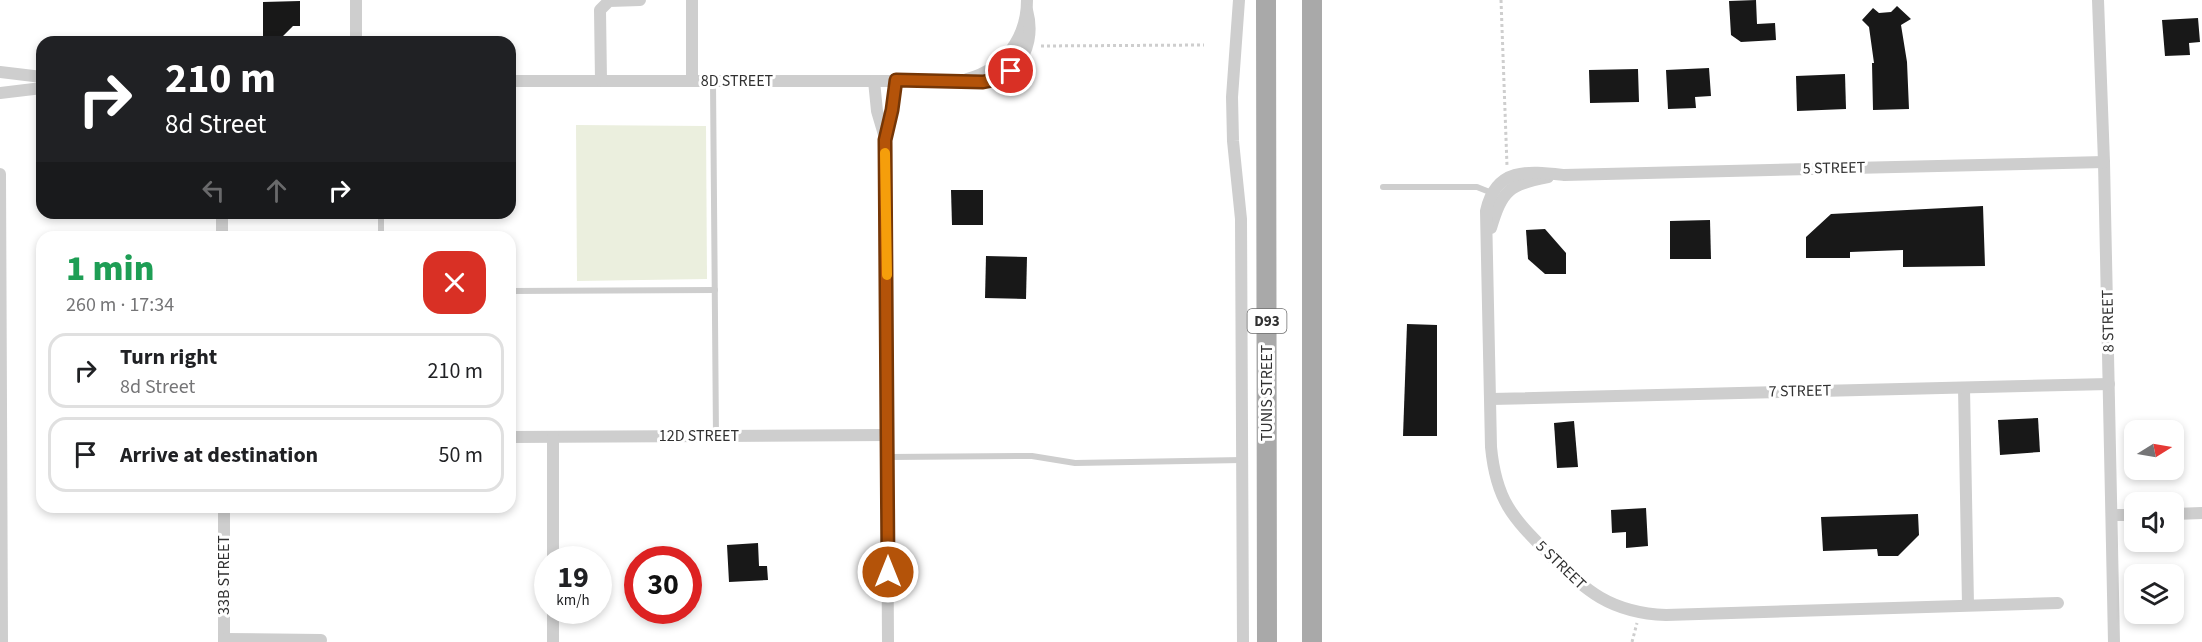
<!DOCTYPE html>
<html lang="en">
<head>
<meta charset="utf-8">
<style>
	:root { --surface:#fff; --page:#f2f2f2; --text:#202124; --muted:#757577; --line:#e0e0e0 }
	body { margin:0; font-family:"Source Sans 3",sans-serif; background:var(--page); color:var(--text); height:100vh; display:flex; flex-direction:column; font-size:22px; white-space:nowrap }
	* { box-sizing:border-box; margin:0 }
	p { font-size:20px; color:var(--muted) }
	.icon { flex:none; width:33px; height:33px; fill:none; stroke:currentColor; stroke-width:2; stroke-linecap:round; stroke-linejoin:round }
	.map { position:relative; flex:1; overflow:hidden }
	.sheet { position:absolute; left:36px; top:231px; width:480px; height:282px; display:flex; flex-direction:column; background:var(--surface); border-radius:18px; box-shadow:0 3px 9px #0003 }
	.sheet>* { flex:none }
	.banner { position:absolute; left:36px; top:36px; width:480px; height:183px; border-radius:18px; box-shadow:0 3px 9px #0003; background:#202124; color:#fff; overflow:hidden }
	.needle { width:39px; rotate:79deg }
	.tools { position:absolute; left:2124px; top:420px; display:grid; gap:12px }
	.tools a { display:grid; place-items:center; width:60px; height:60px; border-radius:12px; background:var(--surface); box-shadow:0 3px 9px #0003; font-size:30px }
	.speed { position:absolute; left:534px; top:546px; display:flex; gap:12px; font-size:30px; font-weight:700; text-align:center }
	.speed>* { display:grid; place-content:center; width:78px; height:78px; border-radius:50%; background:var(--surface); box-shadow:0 3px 9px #0003; line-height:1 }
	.speed small { font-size:15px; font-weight:400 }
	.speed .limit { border:9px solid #d22; background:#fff; color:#111 }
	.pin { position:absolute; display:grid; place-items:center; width:51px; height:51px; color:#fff; margin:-26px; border:3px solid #fff; border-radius:50%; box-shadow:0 2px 6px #0007 }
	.me { position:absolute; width:66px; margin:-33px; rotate:0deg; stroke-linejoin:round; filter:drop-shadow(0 0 4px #0008) }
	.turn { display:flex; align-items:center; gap:21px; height:126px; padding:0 30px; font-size:27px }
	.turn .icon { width:78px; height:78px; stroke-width:2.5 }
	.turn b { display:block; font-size:42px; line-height:51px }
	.lanes { display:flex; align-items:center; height:57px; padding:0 30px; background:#0003; justify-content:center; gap:30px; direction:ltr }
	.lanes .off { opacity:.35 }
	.round { display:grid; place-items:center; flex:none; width:63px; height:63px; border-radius:18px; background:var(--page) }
	.summary { display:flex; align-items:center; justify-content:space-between; height:102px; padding:0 30px }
	h1 { font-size:36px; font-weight:800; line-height:45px; color:#1e9e55 }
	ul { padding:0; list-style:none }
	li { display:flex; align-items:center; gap:18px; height:75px; margin:0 12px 9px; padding:0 18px; border:3px solid var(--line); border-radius:18px }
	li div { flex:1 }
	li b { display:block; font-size:22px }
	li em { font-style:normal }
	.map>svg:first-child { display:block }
	.green { fill:#ebefde }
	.building { fill:#181818 }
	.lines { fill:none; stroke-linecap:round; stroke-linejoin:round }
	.path { stroke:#cecece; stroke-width:3; stroke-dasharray:3 3; stroke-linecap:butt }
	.lane { stroke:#cecece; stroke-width:6 }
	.street { stroke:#cecece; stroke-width:12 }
	.primary { stroke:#a9a9a9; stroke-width:20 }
	.route-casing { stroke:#753606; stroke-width:15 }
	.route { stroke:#b45309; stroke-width:10 }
	.slow { stroke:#f59e0b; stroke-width:10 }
	.labels { text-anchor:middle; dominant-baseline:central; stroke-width:6; stroke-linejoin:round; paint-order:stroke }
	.shield { fill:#fff; stroke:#6f6f6f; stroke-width:1.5 }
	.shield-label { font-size:15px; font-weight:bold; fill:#313131 }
	.street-label { font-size:16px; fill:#313131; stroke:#fff }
</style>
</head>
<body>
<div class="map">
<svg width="2202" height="642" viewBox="0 0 2202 642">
	<rect width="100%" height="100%" fill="#fff"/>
	<polygon class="green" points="576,125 706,126 707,279 577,281"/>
	<g class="building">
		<polygon points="1756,0 1757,24 1775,23 1776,40 1741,42 1731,35 1729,1"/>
		<polygon points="300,1 300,26 293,26 283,36 283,41 263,41 263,2"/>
		<polygon points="1897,6 1911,19 1901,25 1907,62 1909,109 1873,110 1872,63 1874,63 1869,27 1862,20 1873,8 1879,13 1891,12"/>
		<polygon points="2198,18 2200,42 2189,43 2190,55 2165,56 2162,20"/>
		<polygon points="1709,68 1711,96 1695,97 1696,108 1668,109 1666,70"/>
		<polygon points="1638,69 1639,102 1590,103 1589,70"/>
		<polygon points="1845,74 1846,109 1797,111 1796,76"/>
		<polygon points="951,190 983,190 983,225 952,225"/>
		<polygon points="1983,206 1985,266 1903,267 1903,250 1850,252 1850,258 1806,258 1806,237 1831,214"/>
		<polygon points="1710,220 1711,259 1670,259 1670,221"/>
		<polygon points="1545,229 1566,253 1566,274 1545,274 1528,259 1526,230"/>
		<polygon points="986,256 1027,257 1026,299 985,298"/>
		<polygon points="1407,324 1437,325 1437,436 1403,436"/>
		<polygon points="2038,418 2040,452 2000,455 1998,420"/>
		<polygon points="1574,421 1578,467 1557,468 1554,423"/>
		<polygon points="1646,508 1648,546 1626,548 1626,532 1612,533 1611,510"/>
		<polygon points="1918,514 1919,535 1898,556 1878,556 1877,549 1823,551 1821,517"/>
		<polygon points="758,543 759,566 767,566 768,580 729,582 727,545"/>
	</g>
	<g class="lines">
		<g class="path">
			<polyline points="1501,0 1507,166"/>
			<polyline points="1041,46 1204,45"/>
			<polyline points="1632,642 1637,623"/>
		</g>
		<g class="lane">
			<polyline points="713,82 716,436"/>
			<polyline points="1383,187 1477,187 1492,193"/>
			<polyline points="381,237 381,213"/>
			<polyline points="510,291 715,290"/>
			<polyline points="888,457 1032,456 1075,463 1242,460"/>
		</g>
		<g class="street">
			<polyline points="356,0 356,42"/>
			<polyline points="692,0 692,81"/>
			<polyline points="1239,0 1232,97 1233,141 1241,219 1243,642"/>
			<polyline points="2098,0 2104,162 2114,642"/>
			<polyline points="0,72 42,77"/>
			<path d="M 967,79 C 1004,69 1027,38 1027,0"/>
			<path d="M 510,81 L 963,81 C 1008,89 1039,54 1027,10"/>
			<polyline points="601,81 600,10 609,1 640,0"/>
			<polyline points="874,81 877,111 885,138"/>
			<polyline points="0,93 42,88"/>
			<polyline points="0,174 2,642"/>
			<polyline points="222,213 222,237"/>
			<path d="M 1491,228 C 1502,191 1509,184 1548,177"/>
			<polyline points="1964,388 1968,605"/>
			<polyline points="1491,399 2109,384"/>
			<polyline points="510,437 888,435"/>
			<polyline points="224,507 224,642"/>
			<polyline points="2174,514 2202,513"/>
			<polyline points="2112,515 2134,515"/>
			<polyline points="553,560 553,437"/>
			<path d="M 2058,603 L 1666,615 C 1611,613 1585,591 1548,553 C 1512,517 1496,500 1491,447 L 1486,211 C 1496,167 1528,171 1564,175 L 2104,162"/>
			<polyline points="224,639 321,640"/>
			<polyline points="553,642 553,610"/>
			<polyline points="888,642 885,139 892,110 896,80"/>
		</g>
		<g class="primary">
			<polyline points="1266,0 1267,642"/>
			<polyline points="1312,0 1312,642"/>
		</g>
	</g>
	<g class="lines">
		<defs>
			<polyline id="route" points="888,572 885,140 892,110 896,80 983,82 993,80 1011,71"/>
		</defs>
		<use href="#route" class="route-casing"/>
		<use href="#route" class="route"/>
		<polyline class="slow" points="885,153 887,275"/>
	</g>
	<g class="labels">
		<rect class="shield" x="1247.5" y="309" width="39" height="24" rx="4.5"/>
		<g class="shield-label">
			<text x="1267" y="321">D93</text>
		</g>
		<g class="street-label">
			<text x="737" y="81">8D STREET</text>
			<text transform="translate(1834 168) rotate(-1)">5 STREET</text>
			<text transform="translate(2108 321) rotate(-91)">8 STREET</text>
			<text transform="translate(1800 391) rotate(-1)">7 STREET</text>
			<text transform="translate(1267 393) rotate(-90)">TUNIS STREET</text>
			<text x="699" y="436">12D STREET</text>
			<text transform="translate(1561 565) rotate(44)">5 STREET</text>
			<text transform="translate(224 575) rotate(-90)">33B STREET</text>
		</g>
	</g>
</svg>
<div class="tools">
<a><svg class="needle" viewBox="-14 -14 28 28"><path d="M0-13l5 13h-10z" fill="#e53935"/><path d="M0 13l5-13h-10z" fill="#757577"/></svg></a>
<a><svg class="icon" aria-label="sound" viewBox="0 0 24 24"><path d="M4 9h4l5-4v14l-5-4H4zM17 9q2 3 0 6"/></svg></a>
<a><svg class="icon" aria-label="layers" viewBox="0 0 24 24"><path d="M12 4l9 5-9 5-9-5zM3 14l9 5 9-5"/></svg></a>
</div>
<div class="speed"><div>19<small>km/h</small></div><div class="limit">30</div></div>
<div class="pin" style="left:1011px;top:71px;background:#d93025"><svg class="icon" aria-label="arrive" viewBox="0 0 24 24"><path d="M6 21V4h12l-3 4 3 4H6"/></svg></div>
<svg class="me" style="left:888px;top:572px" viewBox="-20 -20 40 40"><circle r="17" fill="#b45309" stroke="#fff" stroke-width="3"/><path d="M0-11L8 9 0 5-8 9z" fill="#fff"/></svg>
<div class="banner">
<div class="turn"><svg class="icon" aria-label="right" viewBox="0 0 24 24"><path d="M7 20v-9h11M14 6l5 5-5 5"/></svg><div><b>210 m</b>8d Street</div></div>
<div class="lanes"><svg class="icon off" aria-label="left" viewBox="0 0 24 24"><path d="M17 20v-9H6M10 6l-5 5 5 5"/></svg><svg class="icon off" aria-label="ahead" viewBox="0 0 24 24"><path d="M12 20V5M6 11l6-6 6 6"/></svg><svg class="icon" aria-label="right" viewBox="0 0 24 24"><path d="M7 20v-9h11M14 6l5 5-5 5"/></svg></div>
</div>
<section class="sheet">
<div class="summary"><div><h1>1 min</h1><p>260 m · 17:34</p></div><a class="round" style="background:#d93025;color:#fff"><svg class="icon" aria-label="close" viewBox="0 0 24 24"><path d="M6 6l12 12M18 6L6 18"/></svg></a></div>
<ul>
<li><svg class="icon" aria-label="right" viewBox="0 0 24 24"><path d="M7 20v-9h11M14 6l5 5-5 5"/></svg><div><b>Turn right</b><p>8d Street</p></div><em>210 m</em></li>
<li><svg class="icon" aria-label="arrive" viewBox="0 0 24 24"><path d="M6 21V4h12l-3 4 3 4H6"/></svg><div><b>Arrive at destination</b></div><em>50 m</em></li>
</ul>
</section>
</div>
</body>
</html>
